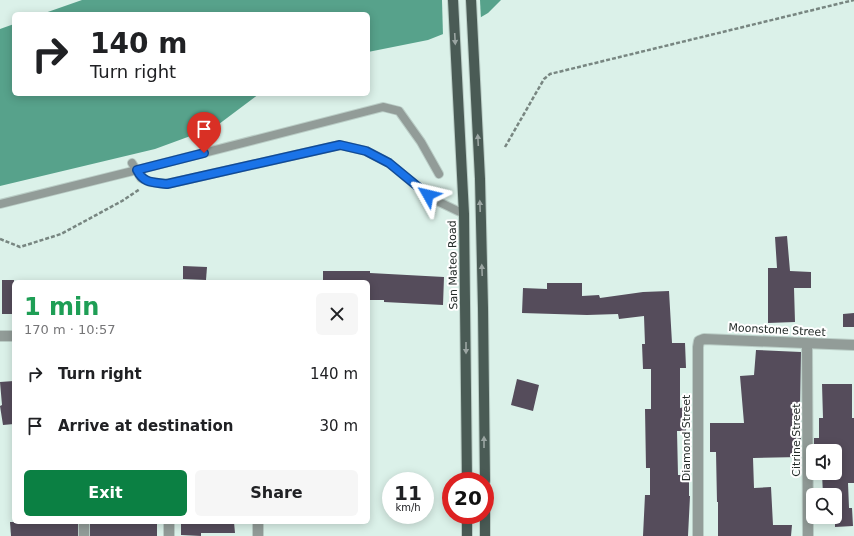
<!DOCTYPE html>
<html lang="en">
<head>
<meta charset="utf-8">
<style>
	:root { --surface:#fff; --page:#f6f6f6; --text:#202124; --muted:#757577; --accent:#0b8043 }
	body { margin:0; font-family:"DejaVu Sans",sans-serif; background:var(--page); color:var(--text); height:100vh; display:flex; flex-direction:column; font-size:15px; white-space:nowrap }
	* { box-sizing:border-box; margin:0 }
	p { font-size:13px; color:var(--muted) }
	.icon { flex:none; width:22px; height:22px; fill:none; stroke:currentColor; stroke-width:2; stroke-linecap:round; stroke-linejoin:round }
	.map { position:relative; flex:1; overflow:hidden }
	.side { position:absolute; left:12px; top:280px; width:358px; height:244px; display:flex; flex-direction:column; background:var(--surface); border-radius:6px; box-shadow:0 2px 10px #0003 }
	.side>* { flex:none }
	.hud { position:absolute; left:12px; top:12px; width:358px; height:84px; border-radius:6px; box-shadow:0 2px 10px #0003; background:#fff; color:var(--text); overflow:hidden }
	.buttons { position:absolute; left:806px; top:444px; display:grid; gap:8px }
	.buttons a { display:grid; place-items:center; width:36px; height:36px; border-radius:6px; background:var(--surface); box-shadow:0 2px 10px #0003; font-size:20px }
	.speed { position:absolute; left:382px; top:472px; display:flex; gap:8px; font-size:20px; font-weight:700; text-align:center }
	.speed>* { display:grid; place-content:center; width:52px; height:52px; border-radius:50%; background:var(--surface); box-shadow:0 2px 10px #0003; line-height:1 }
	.speed small { font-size:10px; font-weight:400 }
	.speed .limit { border:6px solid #d22; background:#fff; color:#111 }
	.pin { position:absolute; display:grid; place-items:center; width:34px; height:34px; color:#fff; margin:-41px -17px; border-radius:50% 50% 50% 0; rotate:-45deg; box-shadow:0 0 4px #0007 }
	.pin .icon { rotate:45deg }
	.me { position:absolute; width:44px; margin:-22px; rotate:307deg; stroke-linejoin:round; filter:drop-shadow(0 0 3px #0008) }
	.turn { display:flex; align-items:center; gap:14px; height:84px; padding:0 12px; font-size:18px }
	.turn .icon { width:52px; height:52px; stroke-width:2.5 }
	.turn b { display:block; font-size:28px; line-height:34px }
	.round { display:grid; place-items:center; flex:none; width:42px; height:42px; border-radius:6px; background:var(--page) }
	.overview { display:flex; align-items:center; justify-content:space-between; height:68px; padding:0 12px }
	h1 { font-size:24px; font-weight:700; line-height:30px; color:#1e9e55 }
	.button { display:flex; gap:8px; margin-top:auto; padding:8px 12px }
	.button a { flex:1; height:46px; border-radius:6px; background:var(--accent); color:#fff; font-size:16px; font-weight:700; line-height:46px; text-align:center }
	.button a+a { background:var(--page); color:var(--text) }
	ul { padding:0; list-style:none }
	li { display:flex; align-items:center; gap:12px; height:52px; padding:0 12px }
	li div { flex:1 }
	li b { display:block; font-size:15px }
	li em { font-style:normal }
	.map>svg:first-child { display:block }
	.water { fill:#57a28b }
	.pier { fill:#dbf1e9 }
	.building { fill:#554c5b }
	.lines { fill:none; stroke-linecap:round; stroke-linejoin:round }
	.lane-casing { stroke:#bacdc6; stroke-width:10 }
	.street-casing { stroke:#bacdc6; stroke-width:12 }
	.primary-casing { stroke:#bacdc6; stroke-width:12 }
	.path { stroke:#788681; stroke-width:2.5; stroke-dasharray:4 2; stroke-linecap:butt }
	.lane { stroke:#929c98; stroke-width:8 }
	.street { stroke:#929c98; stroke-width:10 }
	.primary { stroke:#4a5b55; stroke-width:10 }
	.oneway { fill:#9ba5a2 }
	.route-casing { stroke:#114b97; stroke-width:10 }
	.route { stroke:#1a73e8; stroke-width:7 }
	.labels { text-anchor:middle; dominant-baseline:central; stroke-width:4; stroke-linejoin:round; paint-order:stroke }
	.street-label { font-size:11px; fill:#232b28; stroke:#fff }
</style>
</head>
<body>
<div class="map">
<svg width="854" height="536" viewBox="0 0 854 536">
	<rect width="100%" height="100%" fill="#dbf1e9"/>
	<g class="water">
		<polygon points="82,0 501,0 488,13 471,23 428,40 368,52 368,14 42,14"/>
		<polygon points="14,24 14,94 259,94 215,127 155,149 0,186 0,29"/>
	</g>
	<polygon class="pier" points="442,0 480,0 481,20 443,36"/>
	<g class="building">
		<polygon points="787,236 790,271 811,272 811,288 794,288 795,322 768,323 768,268 777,268 775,237"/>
		<polygon points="183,266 207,267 206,280 183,279"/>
		<polygon points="323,271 370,271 370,273 444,277 443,305 384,302 384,300 368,300 368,282 323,282"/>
		<rect x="2" y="280" width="12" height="34"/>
		<polygon points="547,283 582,283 582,296 599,295 600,298 643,292 669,291 672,343 685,343 686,368 680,368 680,408 685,407 686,431 677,431 678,475 689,475 689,496 690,496 688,536 643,536 645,495 650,495 650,468 646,468 645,409 651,409 651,369 643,369 642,344 645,344 644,316 619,319 618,314 587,315 522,313 523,288 547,289"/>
		<polygon points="854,313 854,327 843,327 843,314"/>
		<polygon points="756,350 801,352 800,411 796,411 796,439 801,438 800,457 753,458 754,488 771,487 773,525 792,525 791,536 718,536 718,502 717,502 716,452 710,452 710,423 744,423 740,376 754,375"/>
		<polygon points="517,379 539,385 533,411 511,405"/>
		<polygon points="14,381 14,424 3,425 0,406 2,405 0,382"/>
		<polygon points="822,384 852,384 852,418 854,418 854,483 848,483 849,508 852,508 853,526 835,527 835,495 823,495 822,473 835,473 835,451 814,451 814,438 819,438 819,418 823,418"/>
		<polygon points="10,522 78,522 78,536 11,536"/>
		<rect x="90" y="522" width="67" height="14"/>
		<polygon points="181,522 234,522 235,533 201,533 201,536 181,535"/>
	</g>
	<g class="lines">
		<defs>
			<g id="lane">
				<polyline points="132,163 141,178 150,182 167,184 340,145 366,151 389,163 419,188 437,201 464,214"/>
				<polyline points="0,204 137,170 383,107 399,111 421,142 439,174"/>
			</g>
			<g id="street">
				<polyline points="0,336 14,336"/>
				<polyline points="807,344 808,536"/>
				<polyline points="84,522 84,536"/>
				<polyline points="169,522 169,536"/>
				<polyline points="258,522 258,536"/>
				<polyline points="698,536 698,347 699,341 704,339 854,345"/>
			</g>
			<g id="primary">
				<polyline points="453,0 464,214 467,481"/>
				<polyline points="471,0 480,179 483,308 485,481"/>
				<polyline points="485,509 485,536"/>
				<polyline points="467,515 467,536"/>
			</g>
		</defs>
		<use href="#lane" class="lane-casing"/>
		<use href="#street" class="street-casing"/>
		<use href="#primary" class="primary-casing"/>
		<g class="path">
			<polyline points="505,147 544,79 550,74 854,0"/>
			<polyline points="0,239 20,247 61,234 122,201 140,189"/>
		</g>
		<use href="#lane" class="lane"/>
		<use href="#street" class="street"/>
		<use href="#primary" class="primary"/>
	</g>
	<defs><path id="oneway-solid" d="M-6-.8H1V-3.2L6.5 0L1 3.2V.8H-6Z"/></defs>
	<g class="oneway">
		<use href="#oneway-solid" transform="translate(455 39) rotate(87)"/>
		<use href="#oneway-solid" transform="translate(478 140) rotate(-93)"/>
		<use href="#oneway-solid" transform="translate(480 206) rotate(-92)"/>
		<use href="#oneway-solid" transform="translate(482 270) rotate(-92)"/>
		<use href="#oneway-solid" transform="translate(466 348) rotate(90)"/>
		<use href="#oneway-solid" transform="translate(484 442) rotate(-90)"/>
	</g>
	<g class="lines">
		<defs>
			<path id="route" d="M 204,153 L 137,170 C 144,184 153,182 167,184 L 340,145 L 366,151 L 389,163 L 428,195"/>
		</defs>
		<use href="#route" class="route-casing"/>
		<use href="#route" class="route"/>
	</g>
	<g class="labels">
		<g class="street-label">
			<text transform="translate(453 265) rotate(-91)">San Mateo Road</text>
			<text transform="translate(777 330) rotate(3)">Moonstone Street</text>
			<text transform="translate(686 438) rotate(-90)">Diamond Street</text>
			<text transform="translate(796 440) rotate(-90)">Citrine Street</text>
		</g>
	</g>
</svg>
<div class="buttons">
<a><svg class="icon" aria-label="sound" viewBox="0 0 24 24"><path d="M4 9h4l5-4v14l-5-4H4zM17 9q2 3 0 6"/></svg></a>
<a><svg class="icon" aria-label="search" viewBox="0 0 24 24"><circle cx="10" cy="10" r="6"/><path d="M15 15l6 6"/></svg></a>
</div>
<div class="speed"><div>11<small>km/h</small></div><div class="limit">20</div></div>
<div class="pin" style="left:204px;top:153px;background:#d93025"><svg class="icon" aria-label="arrive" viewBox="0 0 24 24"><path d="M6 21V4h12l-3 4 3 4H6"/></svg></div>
<svg class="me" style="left:428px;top:195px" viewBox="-20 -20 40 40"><path d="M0-17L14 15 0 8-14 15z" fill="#1a73e8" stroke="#fff" stroke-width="4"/></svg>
<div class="hud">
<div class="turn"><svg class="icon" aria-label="right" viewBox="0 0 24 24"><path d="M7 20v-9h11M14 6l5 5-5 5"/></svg><div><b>140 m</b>Turn right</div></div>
</div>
<section class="side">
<div class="overview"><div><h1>1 min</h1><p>170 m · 10:57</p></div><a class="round"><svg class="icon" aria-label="close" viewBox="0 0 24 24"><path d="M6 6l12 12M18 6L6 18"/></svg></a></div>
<ul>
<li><svg class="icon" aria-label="right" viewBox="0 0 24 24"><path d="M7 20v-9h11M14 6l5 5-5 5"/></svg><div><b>Turn right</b></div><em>140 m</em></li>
<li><svg class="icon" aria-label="arrive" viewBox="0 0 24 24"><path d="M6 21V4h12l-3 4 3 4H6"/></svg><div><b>Arrive at destination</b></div><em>30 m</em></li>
</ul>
<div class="button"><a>Exit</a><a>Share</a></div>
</section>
</div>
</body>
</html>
